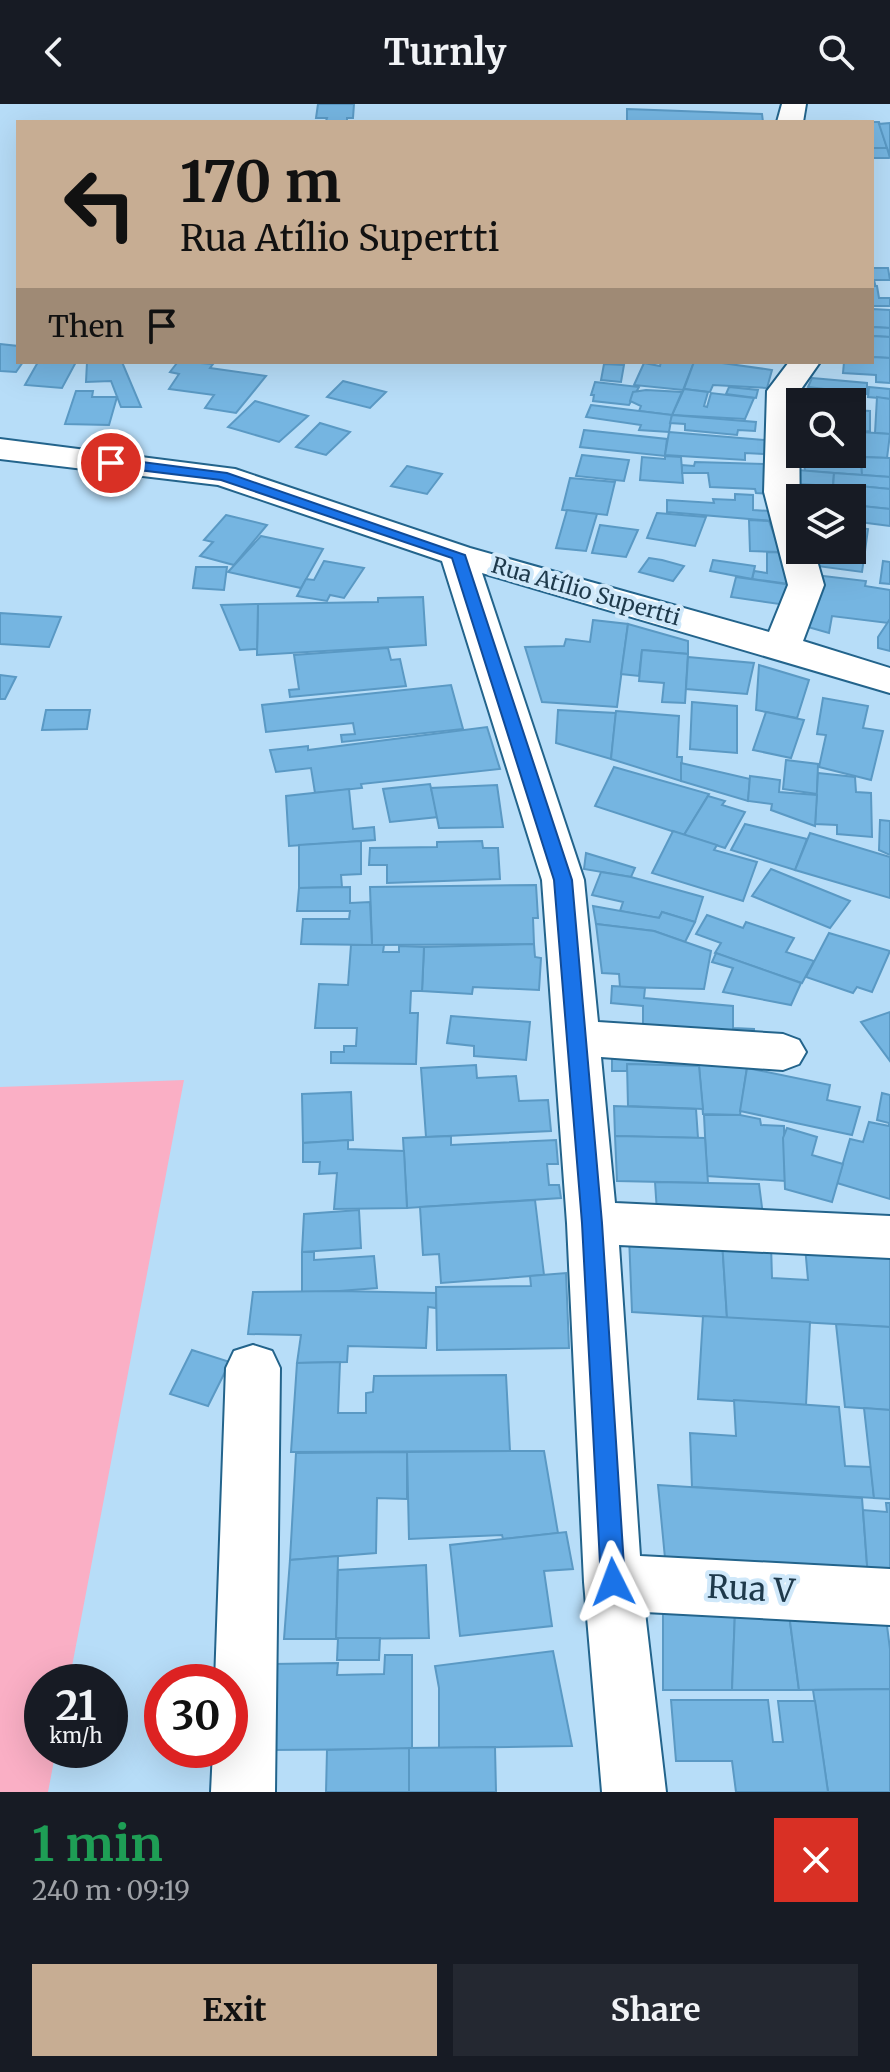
<!DOCTYPE html>
<html lang="en">
<head>
<meta charset="utf-8">
<style>
	:root { --surface:#171b24; --page:#242831; --text:#f1f3f6; --muted:#9ea1a6; --accent:#c7ad93 }
	body { margin:0; font-family:Merriweather,serif; background:var(--page); color:var(--text); height:100vh; display:flex; flex-direction:column; font-size:30px; white-space:nowrap }
	* { box-sizing:border-box; margin:0 }
	p { font-size:26px; color:var(--muted) }
	.icon { flex:none; width:44px; height:44px; fill:none; stroke:currentColor; stroke-width:2; stroke-linecap:round; stroke-linejoin:round }
	.map { position:relative; height:1688px; overflow:hidden }
	.side { display:flex; flex-direction:column; background:var(--surface); flex:1 }
	.side>* { flex:none }
	.hud { position:absolute; left:16px; top:16px; width:858px; height:244px; border-radius:0px; box-shadow:0 8px 32px #0002; background:#c7ad93; color:#111; overflow:hidden }
	.buttons { position:absolute; left:786px; top:284px; display:grid; gap:16px }
	.buttons a { display:grid; place-items:center; width:80px; height:80px; border-radius:0px; background:var(--surface); box-shadow:0 8px 32px #0002; font-size:40px }
	.speed { position:absolute; left:24px; top:1560px; display:flex; gap:16px; font-size:40px; font-weight:700; text-align:center }
	.speed>* { display:grid; place-content:center; width:104px; height:104px; border-radius:50%; background:var(--surface); box-shadow:0 8px 32px #0002; line-height:1 }
	.speed small { font-size:20px; font-weight:400 }
	.speed .limit { border:12px solid #d22; background:#fff; color:#111 }
	.pin { position:absolute; display:grid; place-items:center; width:68px; height:68px; color:#fff; margin:-34px; border:4px solid #fff; border-radius:50%; box-shadow:0 2px 8px #0007 }
	.me { position:absolute; width:88px; margin:-44px; rotate:357deg; stroke-linejoin:round; filter:drop-shadow(0 0 6px #0008) }
	.turn { display:flex; align-items:center; gap:28px; height:168px; padding:0 32px; font-size:36px }
	.turn .icon { width:104px; height:104px; stroke-width:2.5 }
	.turn b { display:block; font-size:56px; line-height:68px }
	.then { display:flex; align-items:center; height:76px; padding:0 32px; background:#0003; gap:16px; font-size:30px }
	.round { display:grid; place-items:center; flex:none; width:84px; height:84px; border-radius:0px; background:var(--page) }
	.summary { display:flex; align-items:center; justify-content:space-between; height:136px; padding:0 32px }
	h1 { font-size:48px; font-weight:700; line-height:60px; color:#1e9e55 }
	.cta { display:flex; gap:16px; margin-top:auto; padding:16px 32px }
	.cta a { flex:1; height:92px; border-radius:0px; background:var(--accent); color:#111; font-size:32px; font-weight:700; line-height:92px; text-align:center }
	.cta a+a { background:var(--page); color:var(--text) }
	header { display:flex; justify-content:space-between; align-items:center; height:104px; padding:0 32px; background:var(--surface); font-size:36px; font-weight:700 }
	.map>svg:first-child { display:block }
	.green { fill:#faafc5 }
	.building { fill:#75b5e1; stroke:#5a99c4; stroke-width:2 }
	.lines { fill:none; stroke-linecap:round; stroke-linejoin:round }
	.minor-casing { stroke:#23648c; stroke-width:4 }
	.minor { fill:#fff; fill-rule:evenodd }
	.route { fill:#1a73e8; stroke:#114b97; stroke-width:2 }
	.labels { text-anchor:middle; dominant-baseline:central; stroke-width:8; stroke-linejoin:round; paint-order:stroke }
	.far-street-label { font-size:22px; fill:#1e394b; stroke:#cfe8fa }
	.near-street-label { font-size:32px; fill:#1e394b; stroke:#cfe8fa }
</style>
</head>
<body>
<header><svg class="icon" aria-label="back" viewBox="0 0 24 24"><path d="M15 5l-7 7 7 7"/></svg>Turnly<svg class="icon" aria-label="search" viewBox="0 0 24 24"><circle cx="10" cy="10" r="6"/><path d="M15 15l6 6"/></svg></header>
<div class="map">
<svg width="890" height="1688" viewBox="0 0 890 1688">
	<rect width="100%" height="100%" fill="#b7ddf8"/>
	<polygon class="green" points="184,976 69,1578 42,1578 42,1646 56,1646 48,1688 0,1688 0,983"/>
	<g class="building">
		<polygon points="318,0 354,0 353,14 347,14 347,17 326,17 327,14 316,14"/>
		<polygon points="627,5 762,10 763,18 627,18"/>
		<polygon points="872,18 879,18 887,44 872,44"/>
		<polygon points="890,19 890,50 889,50 879,20"/>
		<polygon points="872,44 887,44 890,54 872,54"/>
		<polygon points="872,164 888,164 890,176 874,176 875,180 872,180"/>
		<polygon points="872,182 877,182 879,194 890,194 890,202 872,202"/>
		<polygon points="872,205 890,206 890,224 872,223"/>
		<polygon points="872,223 890,224 890,233 872,232"/>
		<polygon points="872,232 890,233 890,254 872,253"/>
		<polygon points="0,240 18,242 18,258 23,258 16,268 0,267"/>
		<polygon points="872,253 890,254 890,279 876,278 876,271 843,269 844,258 872,258"/>
		<polygon points="38,258 76,258 62,284 25,281"/>
		<polygon points="87,258 122,258 141,303 121,303 111,277 86,278"/>
		<polygon points="188,258 213,260 210,264 266,272 236,309 205,304 214,291 169,285 179,270 170,268 177,259"/>
		<polygon points="661,258 694,258 683,286 634,281 644,259 660,262"/>
		<polygon points="694,258 715,258 772,266 767,284 713,281 710,288 684,285"/>
		<polygon points="604,260 624,261 621,278 601,276"/>
		<polygon points="812,274 867,279 867,290 808,283"/>
		<polygon points="343,277 386,288 370,304 327,293"/>
		<polygon points="595,278 639,283 629,301 593,297 594,291 591,291"/>
		<polygon points="729,283 758,286 756,294 726,290"/>
		<polygon points="869,283 890,285 890,295 868,293"/>
		<polygon points="684,285 708,288 704,302 707,303 711,289 754,294 745,315 672,311"/>
		<polygon points="646,286 682,288 672,311 639,307 641,302 630,297 633,288"/>
		<polygon points="76,287 93,287 92,293 117,293 109,321 65,320"/>
		<polygon points="877,293 890,295 890,330 875,329"/>
		<polygon points="255,297 308,312 279,338 228,323"/>
		<polygon points="591,301 672,311 669,328 639,326 641,321 586,313"/>
		<polygon points="852,306 870,307 870,327 852,328"/>
		<polygon points="672,311 756,318 755,327 738,326 737,331 685,326 685,320 670,319"/>
		<polygon points="320,319 350,328 326,351 296,343"/>
		<polygon points="584,326 667,335 665,352 580,343"/>
		<polygon points="669,328 765,336 766,350 745,349 745,356 665,351"/>
		<polygon points="852,328 855,328 860,353 819,352 852,350"/>
		<polygon points="861,328 890,330 887,354 863,353"/>
		<polygon points="582,351 629,356 624,377 576,372"/>
		<polygon points="803,351 861,353 862,371 805,367"/>
		<polygon points="665,352 681,353 683,379 640,376 642,353 665,355"/>
		<polygon points="861,353 890,354 890,373 862,371"/>
		<polygon points="695,358 766,360 770,390 756,389 755,385 710,383 708,369 682,369 682,361 694,362"/>
		<polygon points="407,362 442,370 427,390 391,382"/>
		<polygon points="798,366 834,369 833,382 798,380"/>
		<polygon points="834,369 890,373 890,385 849,381 849,384 833,384"/>
		<polygon points="570,374 615,378 607,411 562,406"/>
		<polygon points="849,381 890,385 890,405 852,401 852,394 842,394 841,383 849,384"/>
		<polygon points="802,386 842,389 842,394 801,394"/>
		<polygon points="735,390 753,391 753,406 770,407 773,417 667,408 667,396 714,399 713,395 735,396"/>
		<polygon points="852,401 890,405 890,422 852,417"/>
		<polygon points="567,406 597,410 586,447 556,444"/>
		<polygon points="657,409 706,413 695,442 647,434"/>
		<polygon points="226,411 267,421 234,461 200,452 213,438 204,436"/>
		<polygon points="749,416 769,417 780,448 750,447"/>
		<polygon points="600,421 638,426 626,453 592,449"/>
		<polygon points="852,423 868,425 865,447 852,445"/>
		<polygon points="261,432 323,445 301,484 228,468"/>
		<polygon points="852,445 865,447 862,468 817,462 819,446"/>
		<polygon points="767,448 793,449 796,481 752,475 754,467 767,469"/>
		<polygon points="649,454 662,456 684,462 673,477 639,468"/>
		<polygon points="713,456 755,462 752,475 710,467"/>
		<polygon points="324,457 364,464 344,494 330,491 327,497 297,492 306,475 314,476"/>
		<polygon points="883,457 890,458 890,480 880,479"/>
		<polygon points="196,463 227,463 224,486 193,484"/>
		<polygon points="815,471 866,477 865,482 890,486 890,515 888,519 832,512 829,529 808,523"/>
		<polygon points="736,473 792,481 786,501 731,493"/>
		<polygon points="423,493 426,541 257,551 258,500 378,498 378,494"/>
		<polygon points="258,500 257,545 240,546 221,501"/>
		<polygon points="0,509 61,513 49,543 0,540"/>
		<polygon points="890,515 890,547 878,544 878,533"/>
		<polygon points="593,516 628,520 617,603 542,598 525,543 564,542 566,535 590,538"/>
		<polygon points="628,520 688,537 688,550 642,546 639,572 621,570"/>
		<polygon points="388,544 391,556 400,555 406,582 290,593 289,586 299,585 294,551"/>
		<polygon points="642,546 688,550 685,599 662,598 664,579 639,577"/>
		<polygon points="688,553 754,559 747,590 686,585"/>
		<polygon points="759,561 809,576 797,614 756,606"/>
		<polygon points="0,571 16,573 5,595 0,595"/>
		<polygon points="451,581 463,625 342,638 341,631 355,630 353,619 266,628 262,601"/>
		<polygon points="823,594 868,602 863,624 883,627 871,676 819,663 826,631 817,630"/>
		<polygon points="692,598 737,602 737,649 690,645"/>
		<polygon points="46,606 90,606 87,625 42,626"/>
		<polygon points="558,606 616,609 611,655 556,639"/>
		<polygon points="616,607 679,612 677,653 682,653 681,677 611,655"/>
		<polygon points="766,608 804,616 791,654 753,646"/>
		<polygon points="487,623 500,665 361,680 362,684 315,689 311,664 276,668 270,646 308,642 308,646"/>
		<polygon points="786,656 818,660 817,690 783,685"/>
		<polygon points="681,659 750,675 748,697 681,677"/>
		<polygon points="614,663 709,690 684,731 595,702"/>
		<polygon points="818,669 855,673 856,688 871,689 872,733 837,730 837,721 815,720"/>
		<polygon points="750,672 780,676 779,688 817,691 815,722 771,706 772,700 748,697"/>
		<polygon points="430,680 438,713 390,718 383,685"/>
		<polygon points="497,681 503,723 439,724 431,684"/>
		<polygon points="349,685 353,725 374,723 375,736 289,742 286,692"/>
		<polygon points="708,692 725,697 722,701 745,708 725,744 684,731"/>
		<polygon points="880,716 890,717 890,751 879,746"/>
		<polygon points="745,720 807,735 795,766 731,746"/>
		<polygon points="673,727 717,741 714,746 757,758 743,797 652,769"/>
		<polygon points="810,729 890,753 890,794 795,766"/>
		<polygon points="361,737 361,770 341,771 342,783 299,784 299,741"/>
		<polygon points="482,737 483,744 498,744 500,775 387,779 387,761 369,761 370,744 437,743 437,738"/>
		<polygon points="586,749 635,764 631,773 584,765"/>
		<polygon points="771,765 850,797 830,824 752,792"/>
		<polygon points="601,768 631,773 703,793 695,818 662,808 659,814 620,807 623,798 592,791"/>
		<polygon points="536,781 538,814 533,814 534,840 372,841 370,783"/>
		<polygon points="350,783 350,799 370,798 372,841 301,840 303,815 349,815 350,807 297,807 299,784"/>
		<polygon points="593,802 659,814 662,808 695,818 685,838 654,827 596,820"/>
		<polygon points="707,811 743,824 746,818 794,834 786,848 814,857 802,879 715,849 721,839 696,830"/>
		<polygon points="596,820 654,827 711,847 704,885 620,883 619,870 602,869"/>
		<polygon points="829,829 890,847 872,888 857,883 853,889 806,873"/>
		<polygon points="534,840 535,853 541,854 539,886 473,883 472,890 422,887 424,843"/>
		<polygon points="351,841 384,841 383,848 399,848 399,842 424,843 422,887 411,887 410,909 418,909 416,960 331,959 331,948 344,948 344,942 356,942 357,924 315,924 319,880 348,881"/>
		<polygon points="716,849 801,879 791,901 723,888 733,864 712,858"/>
		<polygon points="612,882 645,884 644,894 733,902 733,924 754,925 754,942 643,933 643,902 611,899"/>
		<polygon points="890,908 890,957 861,918"/>
		<polygon points="451,912 530,918 526,956 474,952 474,942 447,939"/>
		<polygon points="612,943 684,947 684,962 627,960 627,967 612,967"/>
		<polygon points="684,947 749,950 740,1011 703,1010 699,962 684,962"/>
		<polygon points="627,960 699,962 703,1005 628,1002"/>
		<polygon points="476,961 477,974 516,972 519,997 548,996 551,1027 426,1033 421,964"/>
		<polygon points="747,964 830,981 827,996 860,1003 852,1031 740,1007"/>
		<polygon points="351,988 353,1036 303,1039 302,990"/>
		<polygon points="882,989 890,991 890,1095 837,1079 850,1035 863,1038 869,1018 889,1022 889,1019 877,1016"/>
		<polygon points="614,1002 696,1005 698,1034 615,1032"/>
		<polygon points="704,1011 740,1011 760,1015 761,1021 784,1022 785,1077 707,1072"/>
		<polygon points="787,1024 817,1033 812,1051 843,1060 832,1098 785,1085 783,1034"/>
		<polygon points="451,1032 451,1041 556,1036 558,1060 547,1060 549,1081 559,1081 561,1094 407,1104 403,1034"/>
		<polygon points="615,1032 705,1034 708,1079 617,1077"/>
		<polygon points="348,1036 348,1045 404,1047 407,1104 334,1105 337,1069 319,1070 320,1058 303,1058 303,1039"/>
		<polygon points="655,1078 759,1080 763,1111 657,1108"/>
		<polygon points="535,1096 544,1171 441,1179 439,1150 423,1151 420,1103"/>
		<polygon points="359,1106 361,1144 302,1148 304,1110"/>
		<polygon points="629,1132 722,1136 727,1214 632,1208"/>
		<polygon points="722,1136 771,1140 772,1174 808,1176 805,1142 890,1148 890,1223 727,1214"/>
		<polygon points="302,1148 314,1148 314,1156 374,1152 377,1184 302,1190"/>
		<polygon points="566,1169 569,1244 437,1246 436,1183 531,1182 530,1172"/>
		<polygon points="338,1187 436,1189 436,1204 428,1203 426,1244 348,1242 347,1258 297,1259 301,1231 248,1230 253,1188"/>
		<polygon points="703,1212 810,1218 806,1301 698,1295"/>
		<polygon points="836,1220 890,1223 890,1306 845,1303"/>
		<polygon points="192,1246 230,1258 208,1302 170,1290"/>
		<polygon points="340,1258 338,1309 366,1309 366,1289 373,1288 374,1272 506,1271 510,1347 291,1348 297,1259"/>
		<polygon points="734,1296 839,1303 845,1362 871,1363 874,1394 692,1383 690,1329 736,1332"/>
		<polygon points="864,1304 890,1306 890,1395 874,1394"/>
		<polygon points="510,1347 544,1347 558,1429 503,1435 502,1431 409,1435 407,1348"/>
		<polygon points="407,1348 407,1395 377,1394 376,1449 290,1456 296,1349"/>
		<polygon points="658,1381 862,1394 868,1474 665,1454"/>
		<polygon points="886,1399 890,1399 890,1476 868,1474 863,1406 887,1408"/>
		<polygon points="566,1428 573,1465 544,1467 552,1522 460,1532 450,1441"/>
		<polygon points="338,1452 336,1535 284,1535 290,1456"/>
		<polygon points="426,1461 429,1534 336,1535 338,1466"/>
		<polygon points="663,1505 735,1507 732,1586 663,1586"/>
		<polygon points="735,1507 789,1510 799,1586 732,1586"/>
		<polygon points="789,1510 886,1514 890,1545 890,1585 799,1586"/>
		<polygon points="338,1534 380,1534 379,1556 337,1556"/>
		<polygon points="553,1547 572,1642 439,1644 439,1584 435,1562"/>
		<polygon points="385,1551 412,1551 412,1645 268,1646 272,1560 338,1559 337,1571 384,1570"/>
		<polygon points="890,1585 890,1688 828,1688 813,1586"/>
		<polygon points="671,1596 768,1596 773,1638 783,1638 778,1597 815,1597 828,1688 736,1688 732,1657 676,1657"/>
		<polygon points="495,1643 496,1688 409,1688 409,1644"/>
		<polygon points="409,1644 409,1688 326,1688 327,1646"/>
	</g>
	<g class="lines">
		<defs>
			<g id="minor">
				<polygon points="782,0 806,0 803,18 777,18"/>
				<polygon points="789,258 820,258 799,288 800,446 814,446 824,481 803,537 890,564 890,589 482,469 584,776 598,918 783,930 799,936 806,948 799,960 783,966 601,953 615,1099 890,1112 890,1154 619,1141 640,1452 890,1465 890,1521 645,1508 666,1688 602,1688 584,1478 567,1119 542,776 442,457 218,381 0,355 0,335 235,365 470,444 769,528 788,481 764,388 767,287"/>
				<polygon points="253,1241 272,1247 280,1264 275,1688 211,1688 213,1646 230,1646 230,1578 215,1578 226,1264 234,1247"/>
			</g>
		</defs>
		<use href="#minor" class="minor-casing"/>
		<use href="#minor" class="minor"/>
	</g>
	<polygon class="route" points="111,354 227,369 465,451 572,776 602,1119 625,1478 621,1486 613,1489 604,1486 601,1478 582,1119 554,776 452,454 221,376 106,362 106,356"/>
	<g class="labels">
		<g class="far-street-label">
			<text transform="translate(586 487) rotate(16)">Rua Atílio Supertti</text>
		</g>
		<g class="near-street-label">
			<text transform="translate(751 1485) rotate(3)">Rua V</text>
		</g>
	</g>
</svg>
<div class="buttons">
<a><svg class="icon" aria-label="search" viewBox="0 0 24 24"><circle cx="10" cy="10" r="6"/><path d="M15 15l6 6"/></svg></a>
<a><svg class="icon" aria-label="layers" viewBox="0 0 24 24"><path d="M12 4l9 5-9 5-9-5zM3 14l9 5 9-5"/></svg></a>
</div>
<div class="speed"><div>21<small>km/h</small></div><div class="limit">30</div></div>
<div class="pin" style="left:111px;top:359px;background:#d93025"><svg class="icon" aria-label="arrive" viewBox="0 0 24 24"><path d="M6 21V4h12l-3 4 3 4H6"/></svg></div>
<svg class="me" style="left:613px;top:1478px" viewBox="-20 -20 40 40"><path d="M0-17L14 15 0 8-14 15z" fill="#1a73e8" stroke="#fff" stroke-width="4"/></svg>
<div class="hud">
<div class="turn"><svg class="icon" aria-label="left" viewBox="0 0 24 24"><path d="M17 20v-9H6M10 6l-5 5 5 5"/></svg><div><b>170 m</b>Rua Atílio Supertti</div></div>
<div class="then">Then<svg class="icon" aria-label="arrive" viewBox="0 0 24 24"><path d="M6 21V4h12l-3 4 3 4H6"/></svg></div>
</div>
</div>
<section class="side">
<div class="summary"><div><h1>1 min</h1><p>240 m · 09:19</p></div><a class="round" style="background:#d93025;color:#fff"><svg class="icon" aria-label="close" viewBox="0 0 24 24"><path d="M6 6l12 12M18 6L6 18"/></svg></a></div>
<div class="cta"><a>Exit</a><a>Share</a></div>
</section>
</body>
</html>
